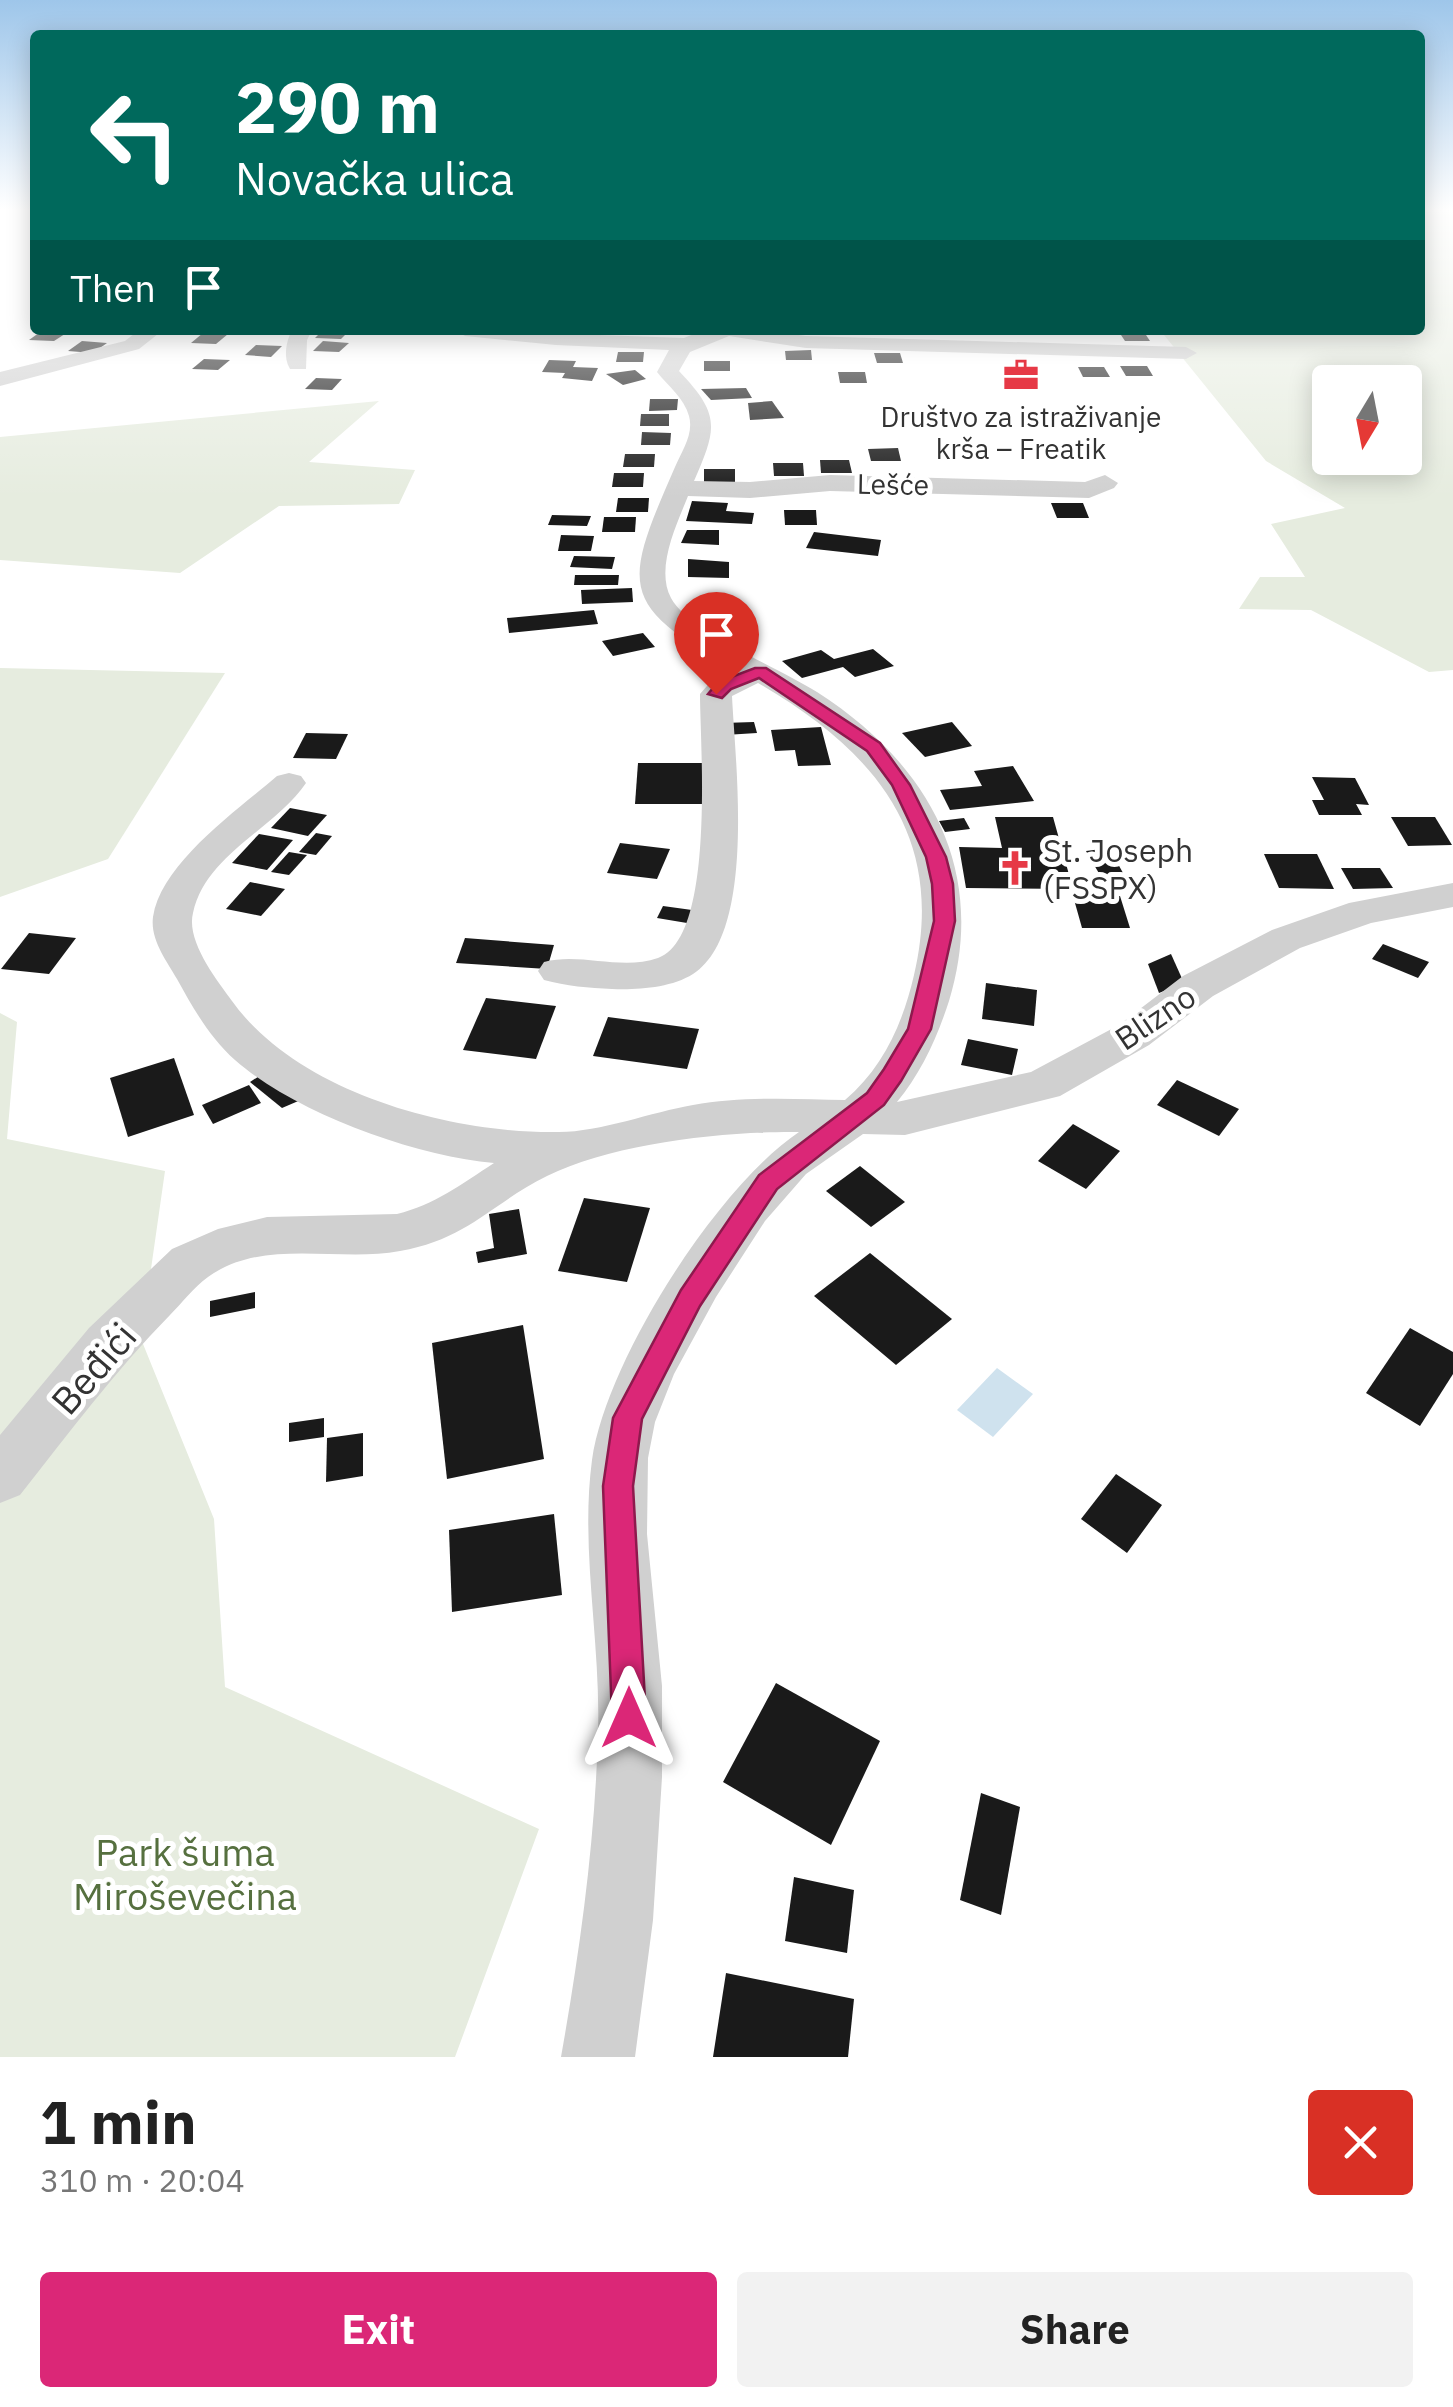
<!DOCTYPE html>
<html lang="en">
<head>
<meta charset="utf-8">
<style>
	:root { --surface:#fff; --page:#f2f2f2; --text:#222; --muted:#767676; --accent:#db2777 }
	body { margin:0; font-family:"IBM Plex Sans",sans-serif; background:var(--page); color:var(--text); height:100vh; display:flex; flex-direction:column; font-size:38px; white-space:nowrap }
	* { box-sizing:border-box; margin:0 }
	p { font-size:32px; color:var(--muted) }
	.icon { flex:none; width:55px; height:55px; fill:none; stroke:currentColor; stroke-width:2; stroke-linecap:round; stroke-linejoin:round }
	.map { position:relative; height:2057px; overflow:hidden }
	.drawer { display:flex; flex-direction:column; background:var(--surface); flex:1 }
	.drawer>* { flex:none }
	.banner { position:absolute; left:30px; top:30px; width:1395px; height:305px; border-radius:10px; box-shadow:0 5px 25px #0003; background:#00695c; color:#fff; overflow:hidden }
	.needle { width:65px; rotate:190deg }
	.controls { position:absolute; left:1312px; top:365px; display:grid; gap:20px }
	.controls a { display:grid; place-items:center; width:110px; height:110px; border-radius:10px; background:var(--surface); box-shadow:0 5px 25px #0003; font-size:50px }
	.pin { position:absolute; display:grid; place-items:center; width:85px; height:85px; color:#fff; margin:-102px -42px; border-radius:50% 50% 50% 0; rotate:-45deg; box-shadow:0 0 10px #0007 }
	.pin .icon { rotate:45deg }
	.me { position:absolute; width:110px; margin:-55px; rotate:0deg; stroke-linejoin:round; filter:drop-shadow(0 0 8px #0008) }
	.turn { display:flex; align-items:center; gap:35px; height:210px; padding:0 40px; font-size:45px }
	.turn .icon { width:130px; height:130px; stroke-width:2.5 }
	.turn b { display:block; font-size:70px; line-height:85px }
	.then { display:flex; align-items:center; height:95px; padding:0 40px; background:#0003; gap:20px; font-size:38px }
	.round { display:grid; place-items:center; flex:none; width:105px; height:105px; border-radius:10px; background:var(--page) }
	.summary { display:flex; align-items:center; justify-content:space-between; height:170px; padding:0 40px }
	h1 { font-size:60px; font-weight:700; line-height:75px }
	.cta { display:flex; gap:20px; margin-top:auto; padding:20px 40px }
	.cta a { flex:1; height:115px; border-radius:10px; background:var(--accent); color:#fff; font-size:40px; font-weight:700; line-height:115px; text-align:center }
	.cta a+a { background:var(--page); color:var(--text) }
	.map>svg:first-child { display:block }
	.green { fill:#e6ecdf; fill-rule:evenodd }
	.water { fill:#cfe2ee }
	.building { fill:#1a1a1a }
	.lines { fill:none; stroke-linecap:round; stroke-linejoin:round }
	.minor { fill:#d0d0d0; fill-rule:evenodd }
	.route { fill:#db2777; stroke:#8e194d; stroke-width:2.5 }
	.labels { text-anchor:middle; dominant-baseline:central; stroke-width:10; stroke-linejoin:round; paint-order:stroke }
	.far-poi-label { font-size:28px; fill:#333; stroke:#fff }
	.far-street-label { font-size:28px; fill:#333; stroke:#fff }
	.poi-label { font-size:32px; fill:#333; stroke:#fff; text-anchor:start }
	.street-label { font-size:32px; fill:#333; stroke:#fff }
	.near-street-label { font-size:38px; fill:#333; stroke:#fff }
	.near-park-label { font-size:38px; fill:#56703f; stroke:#fff }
</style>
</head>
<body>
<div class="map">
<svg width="1453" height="2057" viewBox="0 0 1453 2057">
	<rect width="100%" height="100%" fill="#fff"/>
	<g class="green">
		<path d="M 1420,210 L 1453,210 L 1453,670 L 1429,672 L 1311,610 L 1239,609 L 1260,577 L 1305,577 L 1271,524 L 1345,508 L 1266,461 L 1160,330 L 1420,330 ZM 1330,382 L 1405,382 L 1405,458 L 1330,458 Z"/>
		<polygon points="379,401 309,462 415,470 399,504 279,506 180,573 0,560 0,437"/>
		<polygon points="0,668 225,673 108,859 0,897"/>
		<polygon points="0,1013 17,1022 7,1139 165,1171 141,1339 214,1519 225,1687 539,1829 455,2057 0,2057"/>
	</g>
	<polygon class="water" points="997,1368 1033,1394 993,1437 957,1410"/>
	<g class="building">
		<polygon points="43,330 68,332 54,341 29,340"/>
		<polygon points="323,330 350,330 341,339 315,338"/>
		<polygon points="1119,332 1144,332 1150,341 1125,341"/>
		<polygon points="203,333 228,334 216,344 191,343"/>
		<polygon points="82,341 107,343 93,353 68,351"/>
		<polygon points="323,341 349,343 339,352 313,351"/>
		<polygon points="256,345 282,346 271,357 245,355"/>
		<polygon points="811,350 812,360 786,360 785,351"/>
		<polygon points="618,352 644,352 643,362 616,362"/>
		<polygon points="874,353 900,353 903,363 877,363"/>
		<polygon points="204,359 230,360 218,370 192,369"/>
		<polygon points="549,360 576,361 573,367 598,368 592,381 562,378 565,373 542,372"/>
		<rect x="704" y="361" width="26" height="10"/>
		<polygon points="1120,366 1147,366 1153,376 1126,376"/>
		<polygon points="1078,367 1104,367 1110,377 1083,377"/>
		<polygon points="635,370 646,379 623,385 606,374"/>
		<polygon points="1007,370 1033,370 1038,381 1011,381"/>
		<polygon points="838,372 865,372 867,383 840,383"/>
		<polygon points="316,378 342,379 332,390 305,389"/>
		<polygon points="746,388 752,398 711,400 701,389"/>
		<polygon points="650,399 678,399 677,410 649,411"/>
		<polygon points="772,401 784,418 750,420 748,403"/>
		<polygon points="641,414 669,414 669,426 640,426"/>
		<polygon points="642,432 671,433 670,445 641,445"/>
		<polygon points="1044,447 1074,447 1080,459 1050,459"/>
		<polygon points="898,448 901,461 871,461 868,449"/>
		<polygon points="625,454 655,454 654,467 623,467"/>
		<polygon points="820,460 849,460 852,473 821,473"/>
		<polygon points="773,463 803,463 804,476 774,476"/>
		<rect x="704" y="469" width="31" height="14"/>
		<polygon points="614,473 644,473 643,487 612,487"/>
		<polygon points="618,498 649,498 648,512 616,512"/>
		<polygon points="692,501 728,503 726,511 754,513 752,524 686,521"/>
		<polygon points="1051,503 1083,503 1089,518 1057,518"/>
		<polygon points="784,510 816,510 817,525 785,525"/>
		<polygon points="552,515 591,516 587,526 548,525"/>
		<polygon points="604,517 636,517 635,532 602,532"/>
		<polygon points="687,530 719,530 719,545 681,543"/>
		<polygon points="814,532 881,540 878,556 806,548"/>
		<polygon points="561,535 594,536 591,551 558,551"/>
		<polygon points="574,556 615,557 612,569 570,567"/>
		<polygon points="688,559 729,562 729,578 688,577"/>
		<polygon points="575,575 619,575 618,585 574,585"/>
		<polygon points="632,588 633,602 582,604 581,590"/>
		<polygon points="594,610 598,624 509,633 507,618"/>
		<polygon points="643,633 655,647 613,656 602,641"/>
		<polygon points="873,649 894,666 855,677 843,667 802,678 782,661 821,650 834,659"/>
		<polygon points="754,722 757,733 725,735 723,723"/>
		<polygon points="952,722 972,746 925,757 902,733"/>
		<polygon points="821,727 831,765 798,766 795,750 775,751 771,730"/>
		<polygon points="306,733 348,734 336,759 293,758"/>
		<polygon points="638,763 703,763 703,804 635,804"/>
		<polygon points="1013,766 1034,801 950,810 940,790 982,786 974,771"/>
		<polygon points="1312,777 1355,778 1369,805 1356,804 1362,815 1319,815 1312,800 1324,800"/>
		<polygon points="290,808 327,815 308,836 271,828"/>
		<polygon points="995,817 1053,817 1073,889 966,888 959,847 1002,848"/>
		<polygon points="1391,817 1435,817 1452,845 1408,846"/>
		<polygon points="964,818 970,829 945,832 939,821"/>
		<polygon points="316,833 332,836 316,855 299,852"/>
		<polygon points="259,834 293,840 267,870 232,863"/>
		<polygon points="620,843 670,849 657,879 607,873"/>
		<polygon points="1109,848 1127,880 1104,882 1086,851"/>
		<polygon points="289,852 307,855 289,875 271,872"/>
		<polygon points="1264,854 1317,854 1334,889 1279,888"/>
		<polygon points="1341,868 1380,868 1393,888 1353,889"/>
		<polygon points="250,882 285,889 261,916 226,909"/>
		<polygon points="1073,896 1120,896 1130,928 1082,928"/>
		<polygon points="663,906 692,910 687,923 657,918"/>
		<polygon points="29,933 76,938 49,974 1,969"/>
		<polygon points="465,938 554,945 547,969 456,963"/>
		<polygon points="1383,944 1429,962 1418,978 1372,959"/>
		<polygon points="1171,954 1184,983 1159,993 1148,964"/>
		<polygon points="986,983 1037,990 1034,1026 982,1019"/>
		<polygon points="486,998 556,1006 536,1059 463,1050"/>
		<polygon points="608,1017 699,1029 687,1069 593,1056"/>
		<polygon points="968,1039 1018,1049 1012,1075 961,1065"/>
		<polygon points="174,1058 194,1115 128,1137 110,1078"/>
		<polygon points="267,1071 310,1096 282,1108 250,1082"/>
		<polygon points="1177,1080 1239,1109 1219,1136 1157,1105"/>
		<polygon points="249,1085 261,1103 213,1124 202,1105"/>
		<polygon points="1073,1124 1120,1151 1086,1189 1038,1161"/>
		<polygon points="860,1166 905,1202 871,1227 826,1191"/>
		<polygon points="584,1198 650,1208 627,1282 558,1271"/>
		<polygon points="519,1209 527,1254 478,1263 476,1252 494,1248 489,1214"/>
		<polygon points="870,1253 952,1319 896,1365 814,1296"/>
		<polygon points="255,1292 255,1308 210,1317 210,1301"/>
		<polygon points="523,1325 544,1459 447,1479 432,1343"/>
		<polygon points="1410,1328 1453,1352 1453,1374 1420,1426 1366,1393"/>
		<polygon points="324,1418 324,1437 289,1442 289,1423"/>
		<polygon points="363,1433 363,1476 326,1482 327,1438"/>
		<polygon points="1116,1474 1162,1505 1127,1553 1081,1519"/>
		<polygon points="554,1514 562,1595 452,1612 449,1530"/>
		<polygon points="776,1683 880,1741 831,1845 723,1782"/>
		<polygon points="981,1793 1020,1807 1001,1915 960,1900"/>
		<polygon points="794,1877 854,1890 847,1953 785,1941"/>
		<polygon points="726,1973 854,1999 848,2057 713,2057"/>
	</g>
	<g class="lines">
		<g class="minor">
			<polygon points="139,330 163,330 139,349 0,386 0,372 125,341"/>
			<path d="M 292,330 L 312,330 L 307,340 L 306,369 L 290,369 C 283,358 286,341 292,330 Z"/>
			<path d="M 455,330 L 684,338 C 720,322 768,330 806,336 L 1186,347 L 1197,353 L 1186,359 L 806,348 L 729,336 L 690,352 L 679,371 C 721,415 717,428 694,481 L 750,482 L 830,475 L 1085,482 L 1105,475 L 1118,483 L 1114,488 L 1089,498 L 830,491 L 750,498 L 688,496 C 677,524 655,568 671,598 C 688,631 783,670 817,692 C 928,763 989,870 949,1001 C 937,1038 921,1073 897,1102 L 1031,1072 L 1119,1025 L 1183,976 L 1272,930 L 1349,903 L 1453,883 L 1453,907 L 1371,923 L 1300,948 L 1213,996 L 1149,1045 L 1060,1096 L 905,1135 L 863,1134 L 806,1174 L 765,1221 L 716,1297 L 674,1374 L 655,1422 L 648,1458 L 647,1534 L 662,1686 L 662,1777 L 653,1920 L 635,2057 L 561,2057 C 580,1950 595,1842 598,1733 C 601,1642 580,1550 592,1460 C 606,1361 717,1187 799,1132 C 725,1131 614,1143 547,1176 C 492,1203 468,1239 400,1251 C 338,1263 264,1237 208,1277 C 194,1287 182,1303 170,1315 C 115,1371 69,1433 20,1495 L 0,1503 L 0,1435 L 89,1328 L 172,1249 L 218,1229 L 267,1217 L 397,1214 C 434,1205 462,1184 494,1163 C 414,1156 295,1113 235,1060 C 210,1038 193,1008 177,979 C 167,961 150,940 153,917 C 161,863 238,810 277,776 L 289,773 L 301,776 L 306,783 C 275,829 206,854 193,913 C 186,941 216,979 232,1001 C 298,1093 451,1134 559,1132 C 600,1132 652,1112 693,1105 C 742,1096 795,1099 845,1100 C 883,1068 903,1023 914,975 C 947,834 873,750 758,683 L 732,696 C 735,762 757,933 693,974 C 671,988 637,990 612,989 C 589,988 566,986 544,980 L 538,971 L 544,962 C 580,952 621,971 658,958 C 716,938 700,746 700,694 L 713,679 L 735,670 C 617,604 623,586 675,467 C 682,451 694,434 689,416 C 684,398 668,386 657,372 L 669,350 L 556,345 L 465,336 Z"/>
		</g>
	</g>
	<linearGradient id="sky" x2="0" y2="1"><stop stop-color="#9ec6ea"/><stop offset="0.42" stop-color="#fff"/><stop offset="1" stop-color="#fff" stop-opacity="0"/></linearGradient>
	<rect width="1453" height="498" fill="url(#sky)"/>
	<polygon class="route" points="755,668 766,668 880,743 910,785 946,857 953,884 955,921 931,1029 901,1081 884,1105 777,1189 700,1306 642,1419 633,1486 646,1718 641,1730 629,1735 617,1730 612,1718 603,1486 613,1418 681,1290 759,1175 867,1093 884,1069 908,1029 934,921 932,884 926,857 892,785 867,751 759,678 731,689 722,698 708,694 718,682"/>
	<defs>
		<symbol id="office-bare" viewBox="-9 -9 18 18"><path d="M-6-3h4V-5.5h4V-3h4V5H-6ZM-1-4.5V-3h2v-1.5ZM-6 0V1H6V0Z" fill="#e63946" stroke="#fff" stroke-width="2.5" paint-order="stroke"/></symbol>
		<symbol id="church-bare" viewBox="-9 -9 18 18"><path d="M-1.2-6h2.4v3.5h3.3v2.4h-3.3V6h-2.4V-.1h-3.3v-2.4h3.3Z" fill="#e63946" stroke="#fff" stroke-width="2.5" paint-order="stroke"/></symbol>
	</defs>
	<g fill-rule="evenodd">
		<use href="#office-bare" x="996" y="350" width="50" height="50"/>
		<use href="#church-bare" x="990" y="843" width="50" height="50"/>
	</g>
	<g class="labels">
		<g class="far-poi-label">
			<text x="1021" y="416">Društvo za istraživanje<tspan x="1021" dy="32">krša – Freatik</tspan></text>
		</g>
		<g class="far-street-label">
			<text transform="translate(893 484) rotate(1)">Lešće</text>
		</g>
		<g class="poi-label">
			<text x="1043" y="850">St. Joseph<tspan x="1043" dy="37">(FSSPX)</tspan></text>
		</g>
		<g class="street-label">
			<text transform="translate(1155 1017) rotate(-34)">Blizno</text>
		</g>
		<g class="near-street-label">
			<text transform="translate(93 1368) rotate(-49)">Beđići</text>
		</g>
		<g class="near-park-label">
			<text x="185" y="1851">Park šuma<tspan x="185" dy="44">Miroševečina</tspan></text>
		</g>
	</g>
</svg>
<div class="controls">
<a><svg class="needle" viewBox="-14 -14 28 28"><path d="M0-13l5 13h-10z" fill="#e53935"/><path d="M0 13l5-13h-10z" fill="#767676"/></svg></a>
</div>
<div class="pin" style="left:716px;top:694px;background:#d93025"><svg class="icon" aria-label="arrive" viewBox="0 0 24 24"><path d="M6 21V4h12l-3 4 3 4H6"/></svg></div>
<svg class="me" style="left:629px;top:1718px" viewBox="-20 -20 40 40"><path d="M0-17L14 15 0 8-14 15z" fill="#db2777" stroke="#fff" stroke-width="4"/></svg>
<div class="banner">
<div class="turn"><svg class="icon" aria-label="left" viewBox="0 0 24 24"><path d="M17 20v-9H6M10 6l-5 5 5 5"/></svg><div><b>290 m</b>Novačka ulica</div></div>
<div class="then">Then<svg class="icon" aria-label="arrive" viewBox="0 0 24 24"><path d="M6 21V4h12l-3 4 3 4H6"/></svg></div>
</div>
</div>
<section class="drawer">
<div class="summary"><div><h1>1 min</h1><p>310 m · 20:04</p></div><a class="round" style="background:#d93025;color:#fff"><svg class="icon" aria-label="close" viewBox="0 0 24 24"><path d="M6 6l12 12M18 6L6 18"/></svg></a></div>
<div class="cta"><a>Exit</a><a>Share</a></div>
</section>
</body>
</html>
